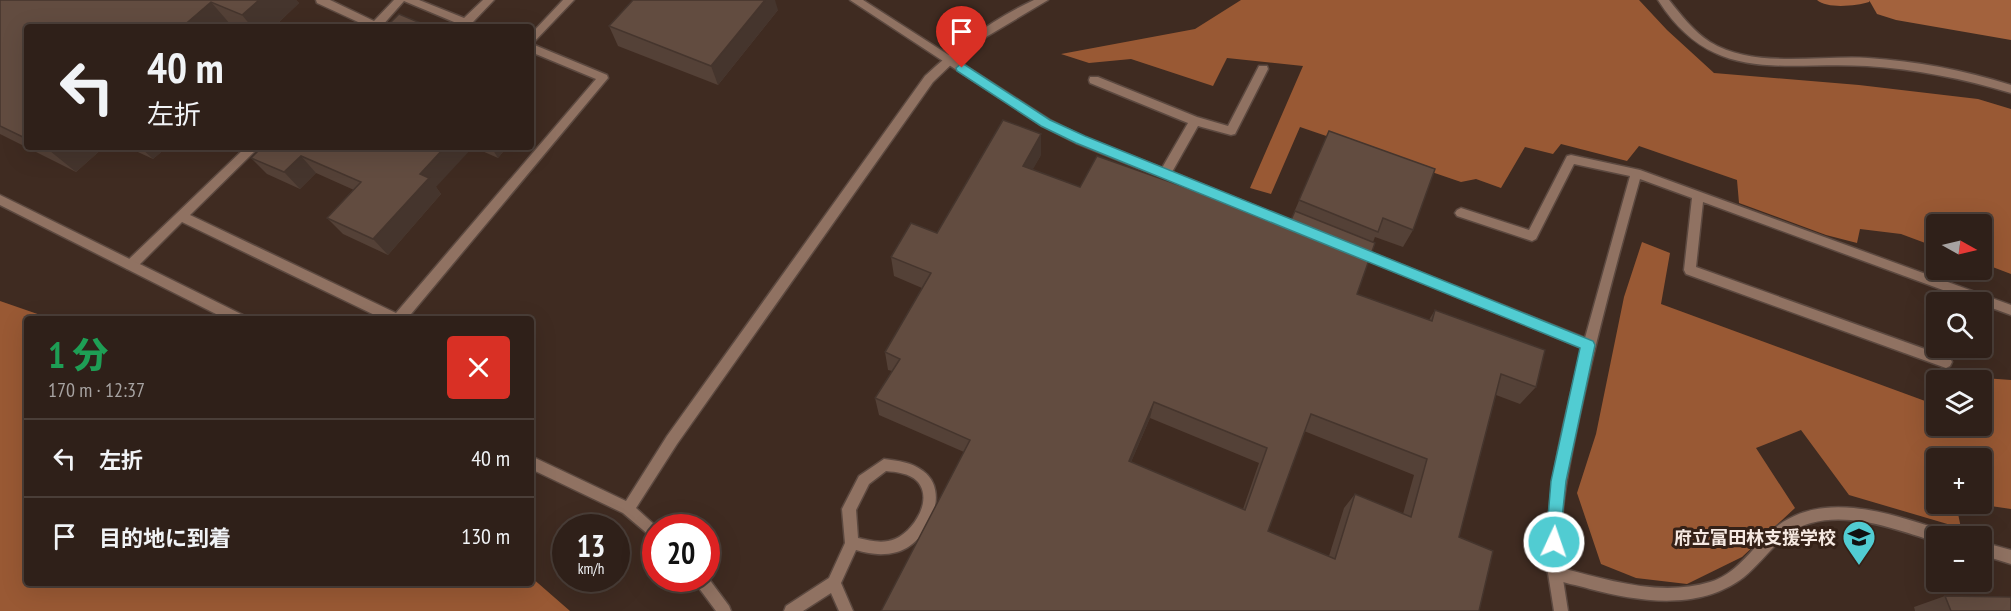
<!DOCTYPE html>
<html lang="ja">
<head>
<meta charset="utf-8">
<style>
	:root { --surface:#2f2019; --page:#372822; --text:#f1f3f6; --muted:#a7a3a2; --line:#4a3e38 }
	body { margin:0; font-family:"PT Sans Narrow","Noto Sans JP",sans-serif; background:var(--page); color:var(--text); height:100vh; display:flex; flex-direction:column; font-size:22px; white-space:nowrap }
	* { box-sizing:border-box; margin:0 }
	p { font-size:20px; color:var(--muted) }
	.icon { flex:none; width:33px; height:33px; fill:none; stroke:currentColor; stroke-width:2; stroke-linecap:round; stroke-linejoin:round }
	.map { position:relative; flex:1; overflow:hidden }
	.sheet { position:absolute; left:24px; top:316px; width:510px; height:270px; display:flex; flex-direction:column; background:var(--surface); border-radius:6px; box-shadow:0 6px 24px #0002,0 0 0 2px var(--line) }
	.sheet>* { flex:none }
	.top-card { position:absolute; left:24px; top:24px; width:510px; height:126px; border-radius:6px; box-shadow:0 6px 24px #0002,0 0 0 2px var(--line); background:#2f2019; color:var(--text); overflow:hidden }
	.needle { width:39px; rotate:98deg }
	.tools { position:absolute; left:1926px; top:214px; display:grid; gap:12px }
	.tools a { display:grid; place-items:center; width:66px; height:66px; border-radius:6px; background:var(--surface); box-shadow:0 6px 24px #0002,0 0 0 2px var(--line); font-size:30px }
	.speed { position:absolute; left:552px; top:514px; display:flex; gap:12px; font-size:30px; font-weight:700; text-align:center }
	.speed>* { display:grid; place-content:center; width:78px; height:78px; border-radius:50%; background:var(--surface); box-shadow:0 6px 24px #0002,0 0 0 2px var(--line); line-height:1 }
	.speed small { font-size:15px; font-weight:400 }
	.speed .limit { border:9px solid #d22; background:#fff; color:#111 }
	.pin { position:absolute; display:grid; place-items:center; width:51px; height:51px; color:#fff; margin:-62px -26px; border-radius:50% 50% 50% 0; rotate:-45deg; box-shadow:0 0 6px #0007 }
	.pin .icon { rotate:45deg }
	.me { position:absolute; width:66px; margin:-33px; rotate:3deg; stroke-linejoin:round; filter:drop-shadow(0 0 4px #0008) }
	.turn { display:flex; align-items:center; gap:21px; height:126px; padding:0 24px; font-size:27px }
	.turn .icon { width:78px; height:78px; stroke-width:2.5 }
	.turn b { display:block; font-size:42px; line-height:51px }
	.round { display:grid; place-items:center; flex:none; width:63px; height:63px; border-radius:6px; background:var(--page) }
	.head { display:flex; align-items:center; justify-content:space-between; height:102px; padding:0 24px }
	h1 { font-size:36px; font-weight:800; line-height:45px; color:#1e9e55 }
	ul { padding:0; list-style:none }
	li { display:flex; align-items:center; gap:18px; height:78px; padding:0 24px; border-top:2px solid var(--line) }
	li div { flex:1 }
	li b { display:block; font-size:22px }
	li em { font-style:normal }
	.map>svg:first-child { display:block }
	.forest { fill:#995934 }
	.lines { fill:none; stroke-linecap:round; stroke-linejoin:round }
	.stream { fill:#a3623d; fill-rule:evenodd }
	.river { fill:#a3623d; fill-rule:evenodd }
	.service-casing { stroke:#5c4940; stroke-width:3 }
	.tertiary-casing { stroke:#5c4940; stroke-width:3 }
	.service { fill:#907262; fill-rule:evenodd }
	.tertiary { fill:#907262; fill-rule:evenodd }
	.wall { fill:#544137; fill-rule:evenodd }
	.shaded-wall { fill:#45352d }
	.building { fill:#624c40; stroke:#45352d; stroke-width:1.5; fill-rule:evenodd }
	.route { fill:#51ccd2; stroke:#358588; stroke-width:1.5 }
	.labels { text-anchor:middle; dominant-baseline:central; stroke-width:6; stroke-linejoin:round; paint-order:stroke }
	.poi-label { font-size:18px; font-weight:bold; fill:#f5e8e1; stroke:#352117; text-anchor:end }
</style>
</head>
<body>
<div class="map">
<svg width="2011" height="611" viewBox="0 0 2011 611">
	<rect width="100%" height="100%" fill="#3f2b21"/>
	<g class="forest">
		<polygon points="1241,0 1639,0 1667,30 1714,73 1859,85 1978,99 2011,109 2011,274 1982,263 1982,225 1936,225 1936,247 1901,234 1860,229 1857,243 1826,235 1739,203 1737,180 1639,146 1627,161 1561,144 1553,154 1525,147 1501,188 1476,179 1461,182 1300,127 1271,194 1250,188 1303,66 1227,58 1213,86 1131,59 1089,63 1061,54 1195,29"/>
		<polygon points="1642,242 1670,253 1661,304 1936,405 1936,426 1982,426 1982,381 1969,381 1970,377 2011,380 2011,509 1977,504 1982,504 1982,459 1936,459 1936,504 1956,504 1961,528 1849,495 1801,430 1756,448 1795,508 1742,557 1687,584 1636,578 1601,564 1577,493 1596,434 1624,297"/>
		<polygon points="0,301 52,319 27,320 27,584 531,584 531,577 570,611 0,611"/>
	</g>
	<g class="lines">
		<path class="stream" d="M 1817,0 L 1870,0 L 1869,2 C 1856,6 1827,9 1817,0 Z"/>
		<polygon class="river" points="1869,0 2011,0 2011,40 1896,20 1877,14"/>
		<defs>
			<g id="service">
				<polygon points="316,0 330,0 374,21 394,0 419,0 464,18 483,0 494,0 473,22 481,27 466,27 404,1 381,27 369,27 317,3"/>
				<polygon points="563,0 574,0 532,44 607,75 608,78 406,320 385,320 182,222 135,269 127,269 125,265 127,261 246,147 259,147 190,215 396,313 596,79 531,52 531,34"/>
				<polygon points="850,0 863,0 1050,120 1084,137 1162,168 1188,123 1090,83 1089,80 1090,77 1098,77 1197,117 1228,126 1259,66 1267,66 1268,69 1235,134 1231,135 1198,126 1172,172 1307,227 1309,230 1307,233 1299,233 1076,143 1042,126"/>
				<path d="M 1658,0 L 1669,0 C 1681,15 1693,31 1710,42 C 1754,69 1819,55 1868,58 C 1916,61 1964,70 2011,85 L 2011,93 C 1964,79 1916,69 1867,66 C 1782,61 1713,86 1658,0 Z"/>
				<path d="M 1571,155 L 1640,170 L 2011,305 L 2011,315 L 1703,202 L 1696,267 L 1950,358 L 1952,362 L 1950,366 L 1946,368 L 1686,274 L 1684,270 L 1692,198 L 1640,179 C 1618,257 1597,335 1580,414 C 1569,465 1558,516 1561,568 C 1609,580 1660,597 1710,582 C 1735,575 1751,550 1769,533 C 1818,487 1887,513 1942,530 L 1947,532 L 1949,537 L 1936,537 L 1936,542 C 1898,530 1852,512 1811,523 C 1782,530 1766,559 1744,577 C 1700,611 1640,602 1590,589 C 1577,585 1563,583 1550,578 L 1548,573 C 1543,497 1564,421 1582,348 L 1352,254 L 1350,251 L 1352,248 L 1360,248 L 1585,338 L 1630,176 L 1574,164 L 1536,239 L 1532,241 L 1457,216 L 1455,213 L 1457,210 L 1461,208 L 1529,230 L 1567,156 Z"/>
				<path d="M 884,459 C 899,461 911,462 923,471 C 952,492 927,544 897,552 C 882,556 870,554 856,550 L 841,583 L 853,611 L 839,611 L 831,593 L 803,611 L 784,611 L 786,606 L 829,578 L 845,543 L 842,509 L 844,505 L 859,476 ZM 886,471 C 896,472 909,473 917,481 C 934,499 914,531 895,539 C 883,544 871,541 858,538 L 856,510 L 869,484 Z"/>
				<polygon points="1982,542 2011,550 2011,564 1982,555"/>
			</g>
			<g id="tertiary">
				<path d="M 1034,0 L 1048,0 L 986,37 L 958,58 L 933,82 L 677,444 L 636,508 L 658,528 L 656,528 L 656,541 L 623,513 L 531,469 L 531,456 L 626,501 L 667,436 L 925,76 C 958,45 993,19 1034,0 Z"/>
				<polygon points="0,195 245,316 247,320 228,320 0,205"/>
				<polygon points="1555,566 1560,568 1562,573 1568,611 1554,611 1548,573 1550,568"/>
				<polygon points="706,575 729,606 731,611 716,611 696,584 694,579 706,579"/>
			</g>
		</defs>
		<use href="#service" class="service-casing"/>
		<use href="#tertiary" class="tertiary-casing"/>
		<use href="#service" class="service"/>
		<use href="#tertiary" class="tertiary"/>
	</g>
	<g class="wall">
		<polygon points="0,0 296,0 299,3 274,27 235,27 231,25 229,27 27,27 27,147 104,147 76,172 0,134"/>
		<polygon points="778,10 718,85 618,46 609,26"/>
		<path d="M 1329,131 L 1413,230 L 1403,247 L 1375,237 L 1373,242 L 1357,294 L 1429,320 L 1435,310 L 1536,387 L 1520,404 L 1496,395 L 1459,537 L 1479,611 L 964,452 L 879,415 L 875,398 L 892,371 L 888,370 L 885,352 L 922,288 L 894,276 L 891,257 L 937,233 L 1041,155 L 1032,170 L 1080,187 L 1289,224 ZM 1150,418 L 1259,463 L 1243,509 L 1131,462 ZM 1304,431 L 1414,475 L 1403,514 L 1355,494 L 1344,508 L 1329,556 L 1268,531 Z"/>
		<polygon points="127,147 167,147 153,159"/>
		<polygon points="262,147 436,187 441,194 388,255 343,234 327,218 354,190 316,173 300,189 267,174 251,158"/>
		<polygon points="473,147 507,147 498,158"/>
		<polygon points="1945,596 2011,611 1915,611 1914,607"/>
	</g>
	<g class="shaded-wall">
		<polygon points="259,0 296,0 299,3 274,27 252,27 242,15"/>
		<polygon points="765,0 775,0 778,10 718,85 711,66"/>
		<polygon points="211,2 231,25 229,27 182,27"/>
		<polygon points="1041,134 1041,155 1023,187 1023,166"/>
		<polygon points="54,147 104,147 76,172 50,151"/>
		<polygon points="140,147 167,147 153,159"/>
		<polygon points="445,147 473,147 436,187 441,194 388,255 373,239 420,174"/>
		<polygon points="491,147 507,147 498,158"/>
		<polygon points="301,156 316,173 300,189 284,172"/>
		<polygon points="1154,402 1150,418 1125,476 1129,461"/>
	</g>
	<g class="building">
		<polygon points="0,0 259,0 242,15 211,2 182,27 27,27 27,139 0,126"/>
		<polygon points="633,0 765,0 711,66 609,26"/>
		<polygon points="399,14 430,27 386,27"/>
		<path d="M 1003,120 L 1041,134 L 1023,166 L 1080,187 L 1097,156 L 1289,224 L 1295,211 L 1375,243 L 1357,294 L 1432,321 L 1435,310 L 1545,350 L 1536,387 L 1501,374 L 1459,537 L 1493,551 L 1479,611 L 881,611 L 970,440 L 875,398 L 900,359 L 885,352 L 931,273 L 891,257 L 911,223 L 937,233 ZM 1154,402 L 1267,448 L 1245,510 L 1129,461 ZM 1311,414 L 1427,459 L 1411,517 L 1355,494 L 1335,559 L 1268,531 Z"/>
		<polygon points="1329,131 1435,169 1413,230 1383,218 1378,232 1299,200"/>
		<polygon points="42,147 54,147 50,151"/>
		<polygon points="262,147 445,147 420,174 429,178 373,239 327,218 361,182 301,156 284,172 251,158"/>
		<polygon points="1945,596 2011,597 2011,611 1951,611"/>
	</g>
	<polygon class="route" points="962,63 1050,120 1085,136 1593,341 1595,345 1566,481 1559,547 1554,549 1548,547 1546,542 1551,481 1580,348 1076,143 1041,126 957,71 956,68"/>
	<defs>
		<symbol id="school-pin" viewBox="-11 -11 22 30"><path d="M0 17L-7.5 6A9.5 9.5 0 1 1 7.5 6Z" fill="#51ccd2" stroke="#352117"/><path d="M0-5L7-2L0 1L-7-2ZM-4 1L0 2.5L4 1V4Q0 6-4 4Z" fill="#111"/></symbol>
	</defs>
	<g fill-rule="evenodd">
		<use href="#school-pin" x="1840" y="518" width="38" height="52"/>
	</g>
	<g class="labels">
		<g class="poi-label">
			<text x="1836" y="537">府立富田林支援学校</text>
		</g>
	</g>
</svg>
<div class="tools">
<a><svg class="needle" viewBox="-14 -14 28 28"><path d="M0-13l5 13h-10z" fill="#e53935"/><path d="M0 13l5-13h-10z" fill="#a7a3a2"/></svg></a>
<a><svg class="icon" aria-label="search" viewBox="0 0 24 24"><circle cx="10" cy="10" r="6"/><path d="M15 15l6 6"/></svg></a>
<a><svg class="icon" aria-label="layers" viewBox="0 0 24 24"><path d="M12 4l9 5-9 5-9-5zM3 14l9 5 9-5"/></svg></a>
<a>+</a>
<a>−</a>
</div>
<div class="speed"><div>13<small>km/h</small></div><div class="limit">20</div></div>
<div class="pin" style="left:962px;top:68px;background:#d93025"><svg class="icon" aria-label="arrive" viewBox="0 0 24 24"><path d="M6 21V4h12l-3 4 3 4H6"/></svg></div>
<svg class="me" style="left:1554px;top:542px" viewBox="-20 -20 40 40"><circle r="17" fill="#51ccd2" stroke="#fff" stroke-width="3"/><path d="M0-11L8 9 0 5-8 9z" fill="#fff"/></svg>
<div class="top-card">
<div class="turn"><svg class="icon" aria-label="left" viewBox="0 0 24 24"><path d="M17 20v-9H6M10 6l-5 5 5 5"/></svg><div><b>40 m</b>左折</div></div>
</div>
<section class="sheet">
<div class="head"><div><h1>1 分</h1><p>170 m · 12:37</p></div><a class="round" style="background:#d93025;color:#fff"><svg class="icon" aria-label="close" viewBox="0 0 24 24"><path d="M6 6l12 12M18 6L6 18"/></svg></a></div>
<ul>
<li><svg class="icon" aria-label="left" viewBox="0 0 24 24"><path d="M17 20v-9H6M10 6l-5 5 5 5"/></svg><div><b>左折</b></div><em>40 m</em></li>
<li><svg class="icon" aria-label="arrive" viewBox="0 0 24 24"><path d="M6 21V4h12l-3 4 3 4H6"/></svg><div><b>目的地に到着</b></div><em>130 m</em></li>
</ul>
</section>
</div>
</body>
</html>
